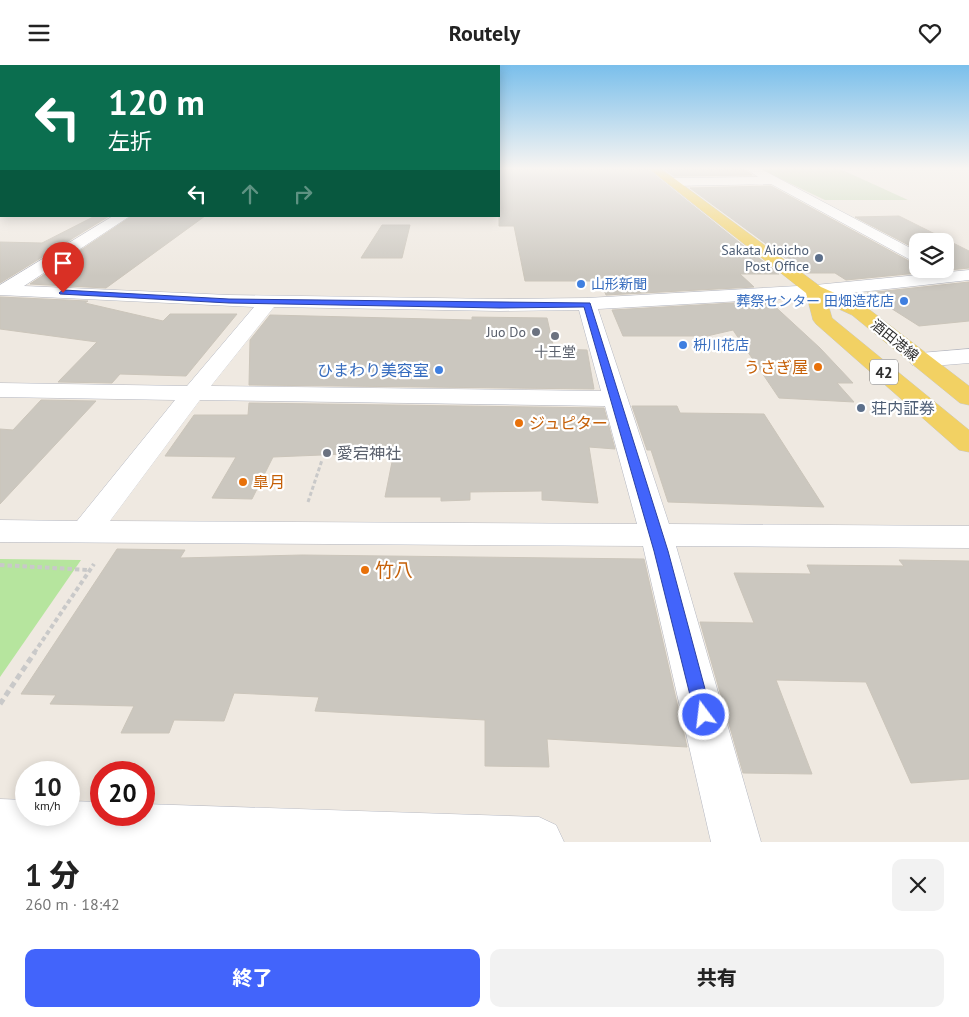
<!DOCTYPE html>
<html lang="ja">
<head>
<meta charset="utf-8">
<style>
	:root { --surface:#fff; --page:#f2f2f2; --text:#222; --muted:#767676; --accent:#4264fb }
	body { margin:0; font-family:"PT Sans","Noto Sans JP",sans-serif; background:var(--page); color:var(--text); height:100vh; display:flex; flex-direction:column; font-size:19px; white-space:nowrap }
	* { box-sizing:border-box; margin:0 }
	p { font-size:16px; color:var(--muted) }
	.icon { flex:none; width:28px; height:28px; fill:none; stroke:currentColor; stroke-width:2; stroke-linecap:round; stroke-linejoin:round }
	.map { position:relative; height:777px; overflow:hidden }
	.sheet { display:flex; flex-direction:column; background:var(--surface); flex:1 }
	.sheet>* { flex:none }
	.banner { position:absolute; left:0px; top:0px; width:500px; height:152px; box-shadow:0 2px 12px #0003; background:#0b6e4f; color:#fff; overflow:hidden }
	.tools { position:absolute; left:909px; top:168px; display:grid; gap:10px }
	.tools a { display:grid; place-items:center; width:45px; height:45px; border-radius:10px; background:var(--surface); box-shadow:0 2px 12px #0003; font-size:25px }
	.speed { position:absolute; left:15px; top:696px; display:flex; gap:10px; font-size:25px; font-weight:700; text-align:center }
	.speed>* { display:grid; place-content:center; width:65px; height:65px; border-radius:50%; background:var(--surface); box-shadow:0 2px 12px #0003; line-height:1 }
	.speed small { font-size:12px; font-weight:400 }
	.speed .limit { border:8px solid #d22; background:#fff; color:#111 }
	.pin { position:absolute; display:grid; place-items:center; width:42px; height:42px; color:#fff; margin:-51px -21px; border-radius:50% 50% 50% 0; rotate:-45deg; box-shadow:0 0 5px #0007 }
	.pin .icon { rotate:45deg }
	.me { position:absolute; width:55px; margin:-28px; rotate:345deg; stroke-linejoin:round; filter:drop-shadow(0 0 4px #0008) }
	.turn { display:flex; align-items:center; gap:18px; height:105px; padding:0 25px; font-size:22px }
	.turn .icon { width:65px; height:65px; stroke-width:2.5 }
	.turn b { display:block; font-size:35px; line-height:42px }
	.lanes { display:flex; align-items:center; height:48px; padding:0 25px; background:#0003; justify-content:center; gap:25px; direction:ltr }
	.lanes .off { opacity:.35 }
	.round { display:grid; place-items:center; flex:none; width:52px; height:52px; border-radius:10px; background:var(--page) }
	.head { display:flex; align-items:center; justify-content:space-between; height:85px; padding:0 25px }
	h1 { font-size:30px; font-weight:800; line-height:38px }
	.action { display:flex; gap:10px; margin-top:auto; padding:10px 25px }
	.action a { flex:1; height:58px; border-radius:10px; background:var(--accent); color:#fff; font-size:20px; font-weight:800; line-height:58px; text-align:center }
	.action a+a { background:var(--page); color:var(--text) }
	header { display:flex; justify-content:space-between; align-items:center; height:65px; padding:0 25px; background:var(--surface); font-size:22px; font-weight:800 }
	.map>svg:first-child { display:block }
	.green { fill:#b6e59e }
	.cemetery { fill:#c8d9b8 }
	.building { fill:#cbc7bf; stroke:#cbc5ba }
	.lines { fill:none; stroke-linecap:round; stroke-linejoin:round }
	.minor-casing { stroke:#b4b7c1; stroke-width:1 }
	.major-casing { stroke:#c9c9c9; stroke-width:1 }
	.path-far2 { stroke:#c9c9c9; stroke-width:3; stroke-dasharray:4 2.5; stroke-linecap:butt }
	.path-far1 { stroke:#c9c9c9; stroke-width:4; stroke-dasharray:4.5 3; stroke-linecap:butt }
	.path { stroke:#c9c9c9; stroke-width:5; stroke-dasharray:6 4; stroke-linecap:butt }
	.minor { fill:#fff; fill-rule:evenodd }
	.major { fill:#f2d163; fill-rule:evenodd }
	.route { fill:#4264fb; stroke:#2b41a3 }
	.service-dot { fill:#5c6f8a; stroke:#fff; stroke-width:2 }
	.shop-dot { fill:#3f7fe0; stroke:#fff; stroke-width:2 }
	.worship-dot { fill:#6b7280; stroke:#fff; stroke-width:2 }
	.food-dot { fill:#e8710a; stroke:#fff; stroke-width:2 }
	.labels { text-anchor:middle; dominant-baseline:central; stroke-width:4.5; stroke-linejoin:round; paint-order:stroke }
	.far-service-label { font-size:14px; fill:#4e5e75; stroke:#fff; text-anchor:end }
	.far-shop-label { font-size:14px; fill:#366cbe; stroke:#fff; text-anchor:start }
	.far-worship-label { font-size:14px; fill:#5b616d; stroke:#fff; text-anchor:end }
	.far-street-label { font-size:14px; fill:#2e2e2e; stroke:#fff }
	.shield { fill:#fff; stroke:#6d6d6d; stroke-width:1 }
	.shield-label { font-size:15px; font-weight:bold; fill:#2e2e2e }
	.food-label { font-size:16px; fill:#c56008; stroke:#fff; text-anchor:start }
	.shop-label { font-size:16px; fill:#366cbe; stroke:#fff; text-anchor:end }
	.service-label { font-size:16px; fill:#4e5e75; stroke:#fff; text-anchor:start }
	.worship-label { font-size:16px; fill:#5b616d; stroke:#fff; text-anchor:start }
	.near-food-label { font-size:19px; fill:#c56008; stroke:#fff; text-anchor:start }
</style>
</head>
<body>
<header><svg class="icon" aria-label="menu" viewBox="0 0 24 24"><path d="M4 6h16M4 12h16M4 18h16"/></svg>Routely<svg class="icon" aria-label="heart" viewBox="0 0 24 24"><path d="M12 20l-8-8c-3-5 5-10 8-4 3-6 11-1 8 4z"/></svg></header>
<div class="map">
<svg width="969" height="777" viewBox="0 0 969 777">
	<rect width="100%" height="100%" fill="#efe9e1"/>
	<polygon class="green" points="0,494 81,495 0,612"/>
	<polygon class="cemetery" points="758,103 838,103 908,135 825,135"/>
	<g class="building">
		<polygon points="499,103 646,103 779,209 740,209 754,222 606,230 601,216 525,216 514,161 499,161"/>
		<polygon points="663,103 742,103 752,110 674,111"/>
		<polygon points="771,121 918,201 918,204 945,204 945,176 918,176 918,185 855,152 899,151 969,186 969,203 846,215 835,208 806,208 690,123"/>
		<polygon points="95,151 109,151 0,218 0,177 42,178"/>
		<polygon points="132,151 205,151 106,223 30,219"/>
		<polygon points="382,160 410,160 402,193 361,193"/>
		<polygon points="969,217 969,256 919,261 867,228"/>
		<polygon points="0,232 88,236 85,238 163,256 170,249 237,249 186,311 120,309 112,318 58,317 97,277 0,264"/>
		<polygon points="769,236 820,283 853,318 837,318 854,337 779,333 733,265 707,271 623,271 612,245"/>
		<polygon points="270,250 472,255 472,252 547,253 554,284 587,285 594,324 249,320 250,275"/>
		<polygon points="41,335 96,336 0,439 0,364 13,365"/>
		<polygon points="249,338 604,343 615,384 589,382 598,438 542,435 542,426 470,427 470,435 441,436 441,432 385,432 394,387 273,392 252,434 212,433 236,392 165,391 194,350 248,350"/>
		<polygon points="632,341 677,341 680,348 764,349 824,442 668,437 651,385 647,385"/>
		<polygon points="117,484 185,485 180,493 302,490 644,494 687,682 547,674 549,702 485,701 485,655 315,646 319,632 234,628 224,656 174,655 169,668 121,668 134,641 50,639 56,630 21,629"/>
		<polygon points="899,495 969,496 969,714 911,718 866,617 776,615 812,709 743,708 700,557 754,558 734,508 811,509 807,500 904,501"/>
	</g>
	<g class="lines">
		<defs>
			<g id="minor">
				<polygon points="745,103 759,103 918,187 918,199 771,119 672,121 666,117 672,113 758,112"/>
				<path d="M 113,151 L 130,151 L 24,221 L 229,230 L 500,234 L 587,233 L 815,220 L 969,205 L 969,215 L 815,232 L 598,244 L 669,459 L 969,461 L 969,483 L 676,481 L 761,777 L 711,777 L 643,481 L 0,477 L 0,455 L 77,456 L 175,335 L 0,332 L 0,318 L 187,321 L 254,242 L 0,230 L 0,220 ZM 274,242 L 500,246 L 579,245 L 601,326 L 211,321 ZM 200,335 L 605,341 L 637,459 L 110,456 Z"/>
				<polygon points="969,284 969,298 920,302 912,300 909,295 912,290 920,288"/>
				<polygon points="0,734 26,735 26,750 69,750 69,736 101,737 101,750 144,750 144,739 539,752 556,760 564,777 0,777"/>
			</g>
			<polygon id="major" points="648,103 660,103 821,222 866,242 969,321 969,340 960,338 852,250 828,239 832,253 969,365 969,387 959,385 816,259 813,255 806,228"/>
		</defs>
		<use href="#minor" class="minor-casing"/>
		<use href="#major" class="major-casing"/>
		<polyline class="path-far2" points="308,437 322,395"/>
		<g class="path-far1">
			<polyline points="0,500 89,505"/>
			<polyline points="34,588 94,499"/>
		</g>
		<polyline class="path" points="0,639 35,587"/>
		<use href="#minor" class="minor"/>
		<use href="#major" class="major"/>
	</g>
	<linearGradient id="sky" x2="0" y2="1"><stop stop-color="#7abfeb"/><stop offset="0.49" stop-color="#f8f5f2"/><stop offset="1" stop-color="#f8f5f2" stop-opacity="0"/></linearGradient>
	<rect width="969" height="211" fill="url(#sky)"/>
	<polygon class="route" points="63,225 229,234 590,238 668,486 712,650 710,655 704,658 697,655 695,650 654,486 584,242 500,243 229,238 60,229 59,228"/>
	<g class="service-dot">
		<circle cx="819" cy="193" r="5"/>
		<circle cx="861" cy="343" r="5"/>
	</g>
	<g class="shop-dot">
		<circle cx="581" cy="219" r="5"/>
		<circle cx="904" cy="236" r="5"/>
		<circle cx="683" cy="280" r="5"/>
		<circle cx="439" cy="305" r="5"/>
	</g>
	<g class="worship-dot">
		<circle cx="536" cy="267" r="5"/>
		<circle cx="555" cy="271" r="5"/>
		<circle cx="327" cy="388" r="5"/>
	</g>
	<g class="food-dot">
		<circle cx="818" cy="302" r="5"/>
		<circle cx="519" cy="358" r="5"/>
		<circle cx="243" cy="417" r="5"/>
		<circle cx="365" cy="505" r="5"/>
	</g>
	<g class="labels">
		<g class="far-service-label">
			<text x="809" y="185">Sakata Aioicho<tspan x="809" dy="16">Post Office</tspan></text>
		</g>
		<g class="far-shop-label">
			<text x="591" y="219">山形新聞</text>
			<text x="894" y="236" text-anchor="end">葬祭センター 田畑造花店</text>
			<text x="693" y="280">枡川花店</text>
		</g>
		<g class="far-worship-label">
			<text x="526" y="267">Juo Do</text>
			<text x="555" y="287" text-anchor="middle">十王堂</text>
		</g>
		<g class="far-street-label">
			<text transform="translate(895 275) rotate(39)">酒田港線</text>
		</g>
		<rect class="shield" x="870" y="294.5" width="28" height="25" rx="4"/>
		<g class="shield-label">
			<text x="884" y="307">42</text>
		</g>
		<g class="food-label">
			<text x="808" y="302" text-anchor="end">うさぎ屋</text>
			<text x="529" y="358">ジュピター</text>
			<text x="253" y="417">皐月</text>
		</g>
		<g class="shop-label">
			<text x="429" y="305">ひまわり美容室</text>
		</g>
		<g class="service-label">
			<text x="871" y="343">荘内証券</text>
		</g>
		<g class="worship-label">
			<text x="337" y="388">愛宕神社</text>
		</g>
		<g class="near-food-label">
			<text x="375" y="505">竹八</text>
		</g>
	</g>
</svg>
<div class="tools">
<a><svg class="icon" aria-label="layers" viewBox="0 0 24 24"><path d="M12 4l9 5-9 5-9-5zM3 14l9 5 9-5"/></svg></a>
</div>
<div class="speed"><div>10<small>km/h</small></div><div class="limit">20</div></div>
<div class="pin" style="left:63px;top:228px;background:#d93025"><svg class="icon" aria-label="arrive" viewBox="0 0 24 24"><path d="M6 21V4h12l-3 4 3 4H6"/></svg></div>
<svg class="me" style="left:704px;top:650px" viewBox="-20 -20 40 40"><circle r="17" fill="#4264fb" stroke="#fff" stroke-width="3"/><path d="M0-11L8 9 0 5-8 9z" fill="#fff"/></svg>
<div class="banner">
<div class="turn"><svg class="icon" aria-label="left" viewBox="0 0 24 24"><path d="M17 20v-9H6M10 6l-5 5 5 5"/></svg><div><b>120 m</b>左折</div></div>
<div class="lanes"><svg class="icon" aria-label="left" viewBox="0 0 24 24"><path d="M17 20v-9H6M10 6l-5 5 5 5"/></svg><svg class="icon off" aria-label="ahead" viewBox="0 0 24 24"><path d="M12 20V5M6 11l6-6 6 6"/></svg><svg class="icon off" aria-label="right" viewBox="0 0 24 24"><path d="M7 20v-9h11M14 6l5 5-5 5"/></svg></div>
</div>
</div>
<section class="sheet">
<div class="head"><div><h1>1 分</h1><p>260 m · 18:42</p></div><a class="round"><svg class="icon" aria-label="close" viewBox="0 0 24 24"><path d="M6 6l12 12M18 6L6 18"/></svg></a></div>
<div class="action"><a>終了</a><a>共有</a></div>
</section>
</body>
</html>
